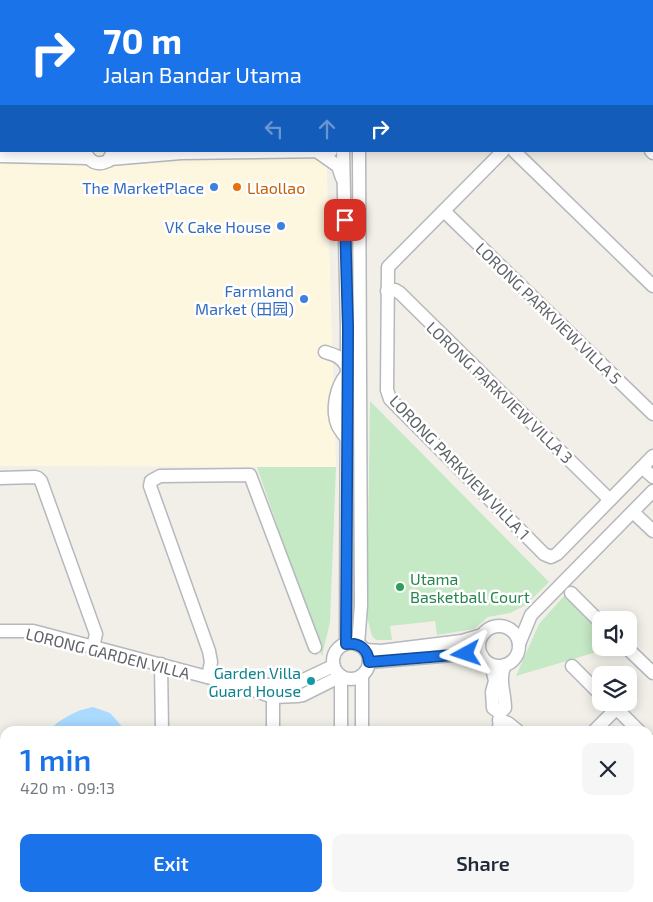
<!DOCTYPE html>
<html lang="en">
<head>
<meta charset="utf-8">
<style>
	:root { --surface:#fff; --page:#f6f6f7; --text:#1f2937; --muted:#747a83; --accent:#1a73e8 }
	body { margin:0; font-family:"Exo 2","Noto Sans SC",sans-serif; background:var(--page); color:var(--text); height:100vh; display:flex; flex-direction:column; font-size:19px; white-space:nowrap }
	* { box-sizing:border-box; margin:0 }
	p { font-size:16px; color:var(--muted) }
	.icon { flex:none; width:28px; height:28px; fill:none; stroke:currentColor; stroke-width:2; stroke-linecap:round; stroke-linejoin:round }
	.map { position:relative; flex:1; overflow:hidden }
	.drawer { position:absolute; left:0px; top:726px; width:654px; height:176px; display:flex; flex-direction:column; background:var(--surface); border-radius:15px 15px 0 0; box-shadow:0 2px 12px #0003 }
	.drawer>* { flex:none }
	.top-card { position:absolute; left:0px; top:0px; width:654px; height:152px; box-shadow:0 2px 12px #0003; background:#1a73e8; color:#fff; overflow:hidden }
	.fabs { position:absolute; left:592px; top:611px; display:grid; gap:10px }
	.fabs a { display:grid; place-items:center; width:45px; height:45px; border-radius:10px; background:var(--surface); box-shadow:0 2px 12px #0003; font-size:25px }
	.pin { position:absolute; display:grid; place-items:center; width:42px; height:42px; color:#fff; margin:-21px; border-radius:10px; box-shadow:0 2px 8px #0006 }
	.me { position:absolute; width:55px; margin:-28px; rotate:265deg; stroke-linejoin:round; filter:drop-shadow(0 0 4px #0008) }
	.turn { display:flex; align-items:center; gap:18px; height:105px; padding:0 20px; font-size:22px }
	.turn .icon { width:65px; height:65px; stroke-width:2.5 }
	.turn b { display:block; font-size:35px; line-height:42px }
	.lanes { display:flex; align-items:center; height:48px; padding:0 20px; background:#0003; justify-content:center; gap:25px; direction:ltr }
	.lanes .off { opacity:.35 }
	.round { display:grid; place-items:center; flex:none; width:52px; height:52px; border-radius:10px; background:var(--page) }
	.head { display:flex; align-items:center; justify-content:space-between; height:85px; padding:0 20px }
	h1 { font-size:30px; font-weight:600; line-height:38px; color:var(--accent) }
	.button { display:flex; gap:10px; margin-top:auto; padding:10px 20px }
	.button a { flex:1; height:58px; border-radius:10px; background:var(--accent); color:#fff; font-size:20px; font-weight:600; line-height:58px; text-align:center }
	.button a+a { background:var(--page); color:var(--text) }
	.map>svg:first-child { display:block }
	.commercial { fill:#fef7e0 }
	.green { fill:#c5e8c5 }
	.water { fill:#aadaff }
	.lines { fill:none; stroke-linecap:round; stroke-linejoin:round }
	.minor-casing { stroke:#b5b8bc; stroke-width:15 }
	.minor { stroke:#fff; stroke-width:12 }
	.route-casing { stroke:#114b97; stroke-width:12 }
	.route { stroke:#1a73e8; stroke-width:9 }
	.shop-dot { fill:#3f7fe0; stroke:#fff; stroke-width:2 }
	.food-dot { fill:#e8710a; stroke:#fff; stroke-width:2 }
	.leisure-dot { fill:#2e9e5b; stroke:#fff; stroke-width:2 }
	.culture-dot { fill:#0f9aa8; stroke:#fff; stroke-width:2 }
	.labels { text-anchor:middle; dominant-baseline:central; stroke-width:5; stroke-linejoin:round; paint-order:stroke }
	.shop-label { font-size:16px; fill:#366cbe; stroke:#fff; text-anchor:end }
	.food-label { font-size:16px; fill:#c56008; stroke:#fff; text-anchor:start }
	.street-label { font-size:16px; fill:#5f6368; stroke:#fff }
	.leisure-label { font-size:16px; fill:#27864d; stroke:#fff; text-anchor:start }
	.culture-label { font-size:16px; fill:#0d838f; stroke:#fff; text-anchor:end }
</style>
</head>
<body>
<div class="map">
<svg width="653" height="902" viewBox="0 0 653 902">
	<rect width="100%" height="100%" fill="#f1efe8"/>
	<g class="commercial">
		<rect x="368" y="0" width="238" height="1"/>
		<polygon points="0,124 1,151 324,151 327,173 336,467 0,466"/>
	</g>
	<g class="green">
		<polygon points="370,401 549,582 526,605 510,613 488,617 474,629 437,635 435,621 390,626 392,640 376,640 372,636 367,617"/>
		<polygon points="257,467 336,467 330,622 322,656"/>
		<polygon points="564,596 601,633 601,648 610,648 516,676 539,624"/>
	</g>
	<g class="water">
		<path d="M 93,707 L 110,713 L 126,731 L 48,731 C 60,719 76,710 93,707 Z"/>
		<rect x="67" y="898" width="78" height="4"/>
	</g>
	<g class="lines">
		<defs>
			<g id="minor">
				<polyline points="342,0 342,1"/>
				<polyline points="359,0 359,1"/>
				<polyline points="382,0 382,1"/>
				<polyline points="463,0 463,1"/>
				<polyline points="543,0 543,1"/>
				<polyline points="593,1 593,0"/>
				<polyline points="652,55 653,55"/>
				<polyline points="0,141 1,141"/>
				<path d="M 85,151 C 89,162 97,166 108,161 L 113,152"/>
				<polyline points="343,151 347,327 346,644"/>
				<polyline points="503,151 388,267 387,390 390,399 544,554 551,557 557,554 653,456"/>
				<polyline points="514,151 653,286"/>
				<polyline points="651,151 653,153"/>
				<polyline points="318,152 338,166 342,178"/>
				<polyline points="0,156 88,158"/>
				<polyline points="110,159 181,153 331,151"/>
				<polyline points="444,211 653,414"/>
				<polyline points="387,291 395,290 400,293 610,500"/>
				<path d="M 325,352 C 335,355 342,357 347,367"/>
				<path d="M 347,439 C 344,435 340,430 338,426 C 331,410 336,386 347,374"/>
				<polyline points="642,467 653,477"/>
				<polyline points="0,478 35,477 38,478 41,481 96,634 93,647"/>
				<polyline points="633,512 653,531"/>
				<polyline points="571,593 601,623"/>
				<circle cx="499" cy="646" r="20"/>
				<polyline points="0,631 33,631 245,687 273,697 297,696 303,695 341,676 341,731"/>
				<circle cx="351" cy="661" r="18"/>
				<polyline points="519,644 531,615 653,491"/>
				<polyline points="358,645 361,605 359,151"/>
				<polyline points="627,648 653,673"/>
				<polyline points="365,650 381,651 462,641 482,635"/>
				<polyline points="369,662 466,654 482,656"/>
				<polyline points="161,664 162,731"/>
				<polyline points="572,666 601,695"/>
				<polyline points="493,672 495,681 492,692 493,708 500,713"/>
				<polyline points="208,677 211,662 209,651 150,486 151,481 160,476 250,475 315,647"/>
				<polyline points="250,686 297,683 333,666"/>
				<polyline points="610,702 639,731"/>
				<polyline points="499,720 508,723 518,731"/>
				<polyline points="273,731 273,689"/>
				<polyline points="362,731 362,675"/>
				<path d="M 499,731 L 500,713 L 505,708 C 505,693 498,679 505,665"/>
				<polyline points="594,731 616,709"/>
				<polyline points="649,740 653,744"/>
				<polyline points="649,859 653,863"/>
				<polyline points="164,898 164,902"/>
				<polyline points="274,898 274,902"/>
				<polyline points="341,898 341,902"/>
				<polyline points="361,902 361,898"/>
				<polyline points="396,902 396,898"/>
			</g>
		</defs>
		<use href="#minor" class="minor-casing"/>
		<use href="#minor" class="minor"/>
	</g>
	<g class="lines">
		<defs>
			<path id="route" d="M 345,220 L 348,328 L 346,644 C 359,642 368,649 369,662 L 466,654"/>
		</defs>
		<use href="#route" class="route-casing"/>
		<use href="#route" class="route"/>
	</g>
	<g class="shop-dot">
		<circle cx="214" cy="187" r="5"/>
		<circle cx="281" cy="226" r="5"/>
		<circle cx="304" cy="299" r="5"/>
	</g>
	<circle class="food-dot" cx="237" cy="187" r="5"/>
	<circle class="leisure-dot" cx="400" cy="587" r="5"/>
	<circle class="culture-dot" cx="311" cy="681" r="5"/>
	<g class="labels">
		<g class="shop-label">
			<text x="204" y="187">The MarketPlace</text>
			<text x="271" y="226">VK Cake House</text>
			<text x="294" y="290">Farmland<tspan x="294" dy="18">Market (田园)</tspan></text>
		</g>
		<g class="food-label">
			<text x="247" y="187">Llaollao</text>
		</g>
		<g class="street-label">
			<text transform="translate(549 313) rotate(44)">LORONG PARKVIEW VILLA 5</text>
			<text transform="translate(500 392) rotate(44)">LORONG PARKVIEW VILLA 3</text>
			<text transform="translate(460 467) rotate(46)">LORONG PARKVIEW VILLA 1</text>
			<text transform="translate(108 653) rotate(14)">LORONG GARDEN VILLA</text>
		</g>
		<g class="leisure-label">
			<text x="410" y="578">Utama<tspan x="410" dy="18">Basketball Court</tspan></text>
		</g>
		<g class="culture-label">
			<text x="301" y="672">Garden Villa<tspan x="301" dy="18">Guard House</tspan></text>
		</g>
	</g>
</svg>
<div class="fabs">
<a><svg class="icon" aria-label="sound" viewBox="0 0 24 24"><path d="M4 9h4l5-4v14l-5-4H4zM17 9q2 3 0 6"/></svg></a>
<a><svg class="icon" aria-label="layers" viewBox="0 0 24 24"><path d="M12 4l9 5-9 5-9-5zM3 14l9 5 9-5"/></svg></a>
</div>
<div class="pin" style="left:345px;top:220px;background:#d93025"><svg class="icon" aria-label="arrive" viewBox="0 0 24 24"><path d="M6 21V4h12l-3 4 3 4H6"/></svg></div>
<svg class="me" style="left:466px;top:654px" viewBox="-20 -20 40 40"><path d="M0-17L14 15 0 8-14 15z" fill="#1a73e8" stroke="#fff" stroke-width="4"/></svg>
<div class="top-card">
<div class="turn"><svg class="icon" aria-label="right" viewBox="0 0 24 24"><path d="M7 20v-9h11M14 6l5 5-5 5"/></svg><div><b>70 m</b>Jalan Bandar Utama</div></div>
<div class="lanes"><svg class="icon off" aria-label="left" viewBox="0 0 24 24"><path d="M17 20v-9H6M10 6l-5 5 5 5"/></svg><svg class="icon off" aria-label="ahead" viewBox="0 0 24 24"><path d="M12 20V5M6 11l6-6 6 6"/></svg><svg class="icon" aria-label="right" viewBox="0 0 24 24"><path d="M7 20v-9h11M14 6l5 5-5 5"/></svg></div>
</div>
<section class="drawer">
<div class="head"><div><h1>1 min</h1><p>420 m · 09:13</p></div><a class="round"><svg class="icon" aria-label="close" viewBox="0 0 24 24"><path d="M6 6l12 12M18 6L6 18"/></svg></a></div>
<div class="button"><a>Exit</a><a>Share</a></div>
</section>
</div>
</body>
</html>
